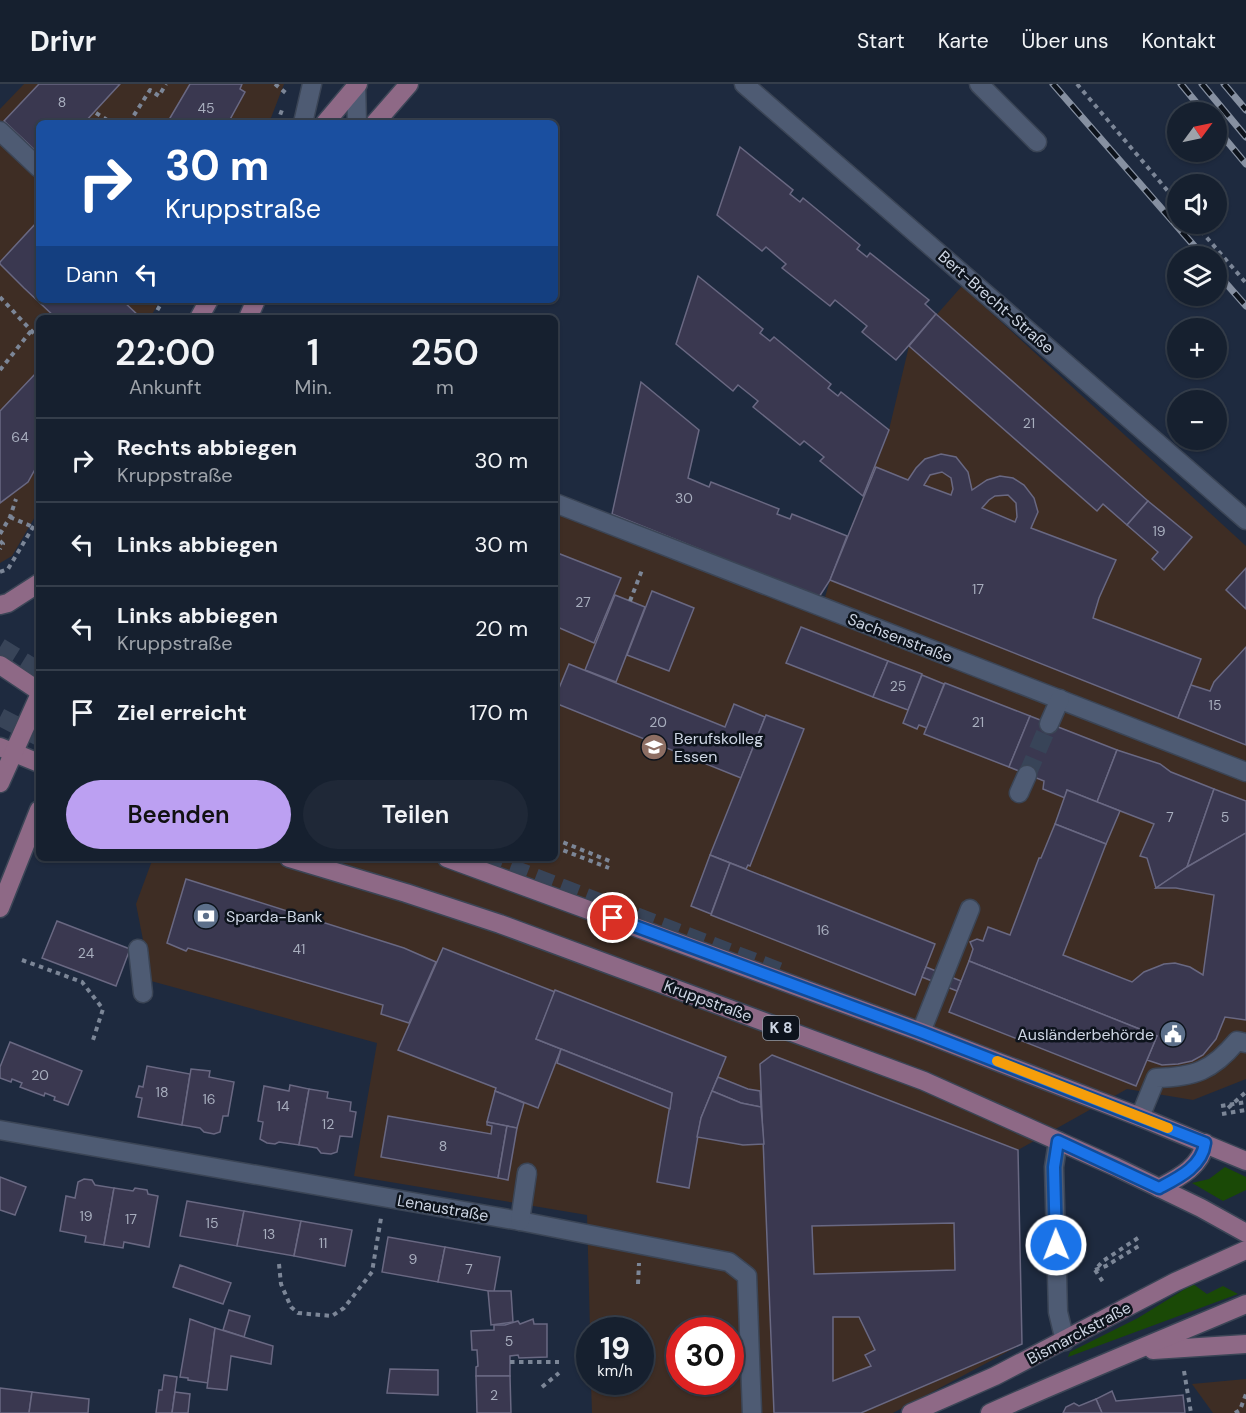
<!DOCTYPE html>
<html lang="de">
<head>
<meta charset="utf-8">
<style>
	:root { --surface:#16202f; --page:#1f2837; --text:#f1f3f6; --muted:#9ea3aa; --line:#353e4b; --accent:#bca0f2 }
	body { margin:0; font-family:"DM Sans",sans-serif; background:var(--page); color:var(--text); height:100vh; display:flex; flex-direction:column; font-size:22px; white-space:nowrap }
	* { box-sizing:border-box; margin:0 }
	p { font-size:20px; color:var(--muted) }
	.icon { flex:none; width:33px; height:33px; fill:none; stroke:currentColor; stroke-width:2; stroke-linecap:round; stroke-linejoin:round }
	.map { position:relative; flex:1; overflow:hidden }
	.panel { position:absolute; left:36px; top:231px; width:522px; height:546px; display:flex; flex-direction:column; background:var(--surface); border-radius:9px; box-shadow:0 2px 4px #0004,0 0 0 2px var(--line) }
	.panel>* { flex:none }
	.hud { position:absolute; left:36px; top:36px; width:522px; height:183px; border-radius:9px; box-shadow:0 2px 4px #0004,0 0 0 2px var(--line); background:#1a4fa0; color:#fff; overflow:hidden }
	.needle { width:39px; rotate:57deg }
	.controls { position:absolute; left:1167px; top:18px; display:grid; gap:12px }
	.controls a { display:grid; place-items:center; width:60px; height:60px; border-radius:50%; background:var(--surface); box-shadow:0 2px 4px #0004,0 0 0 2px var(--line); font-size:30px }
	.speed { position:absolute; left:576px; top:1233px; display:flex; gap:12px; font-size:30px; font-weight:700; text-align:center }
	.speed>* { display:grid; place-content:center; width:78px; height:78px; border-radius:50%; background:var(--surface); box-shadow:0 2px 4px #0004,0 0 0 2px var(--line); line-height:1 }
	.speed small { font-size:15px; font-weight:400 }
	.speed .limit { border:9px solid #d22; background:#fff; color:#111 }
	.pin { position:absolute; display:grid; place-items:center; width:51px; height:51px; color:#fff; margin:-26px; border:3px solid #fff; border-radius:50%; box-shadow:0 2px 6px #0007 }
	.me { position:absolute; width:66px; margin:-33px; rotate:359deg; stroke-linejoin:round; filter:drop-shadow(0 0 4px #0008) }
	.turn { display:flex; align-items:center; gap:21px; height:126px; padding:0 30px; font-size:27px }
	.turn .icon { width:78px; height:78px; stroke-width:2.5 }
	.turn b { display:block; font-size:42px; line-height:51px }
	.then { display:flex; align-items:center; height:57px; padding:0 30px; background:#0003; gap:12px; font-size:22px }
	.eta { display:flex; justify-content:space-evenly; align-items:center; height:102px; text-align:center }
	.eta b { font-size:36px; font-weight:600; line-height:42px }
	.action { display:flex; gap:12px; margin-top:auto; padding:12px 30px }
	.action a { flex:1; height:69px; border-radius:36px; background:var(--accent); color:#111; font-size:24px; font-weight:600; line-height:69px; text-align:center }
	.action a+a { background:var(--page); color:var(--text) }
	ul { padding:0; list-style:none }
	li { display:flex; align-items:center; gap:18px; height:84px; padding:0 30px; border-top:2px solid var(--line) }
	li div { flex:1 }
	li b { display:block; font-size:22px }
	li em { font-style:normal }
	header { display:flex; align-items:center; gap:36px; box-sizing:border-box; height:84px; padding:0 30px; background:var(--surface); border-bottom:2px solid var(--line) }
	header strong { font-size:28px }
	nav { display:flex; gap:33px; margin-inline-start:auto; font-size:21px }
	.map>svg:first-child { display:block }
	.commercial { fill:#3e2d24; fill-rule:evenodd }
	.green { fill:#1a4906 }
	.building { fill:#3a3850; stroke:#696882; stroke-width:1.5; fill-rule:evenodd }
	.lines { fill:none; stroke-linecap:round; stroke-linejoin:round }
	.minor-tunnel { stroke:#384458; stroke-width:18; stroke-dasharray:18 9; stroke-linecap:butt }
	.highway-tunnel { stroke:#384458; stroke-width:18; stroke-dasharray:18 9; stroke-linecap:butt }
	.minor-casing { stroke:#3b4556; stroke-width:21 }
	.major-casing { stroke:#3b4556; stroke-width:21 }
	.path { stroke:#7c8697; stroke-width:4; stroke-dasharray:4.5 4.5; stroke-linecap:butt }
	.minor { stroke:#4e5b73; stroke-width:18 }
	.major { stroke:#8e6986; stroke-width:18 }
	.rail-casing { stroke:#8690a1; stroke-width:7 }
	.rail { stroke:#0d131c; stroke-width:4.5; stroke-dasharray:14; stroke-linecap:butt }
	.route-casing { stroke:#114b97; stroke-width:15 }
	.route { stroke:#1a73e8; stroke-width:10 }
	.slow { stroke:#f59e0b; stroke-width:10 }
	.labels { text-anchor:middle; dominant-baseline:central; stroke-width:5; stroke-linejoin:round; paint-order:stroke }
	.number-label { font-size:14px; fill:#a8aebe }
	.shield { fill:#0d131c; stroke:#939ba7; stroke-width:1.5 }
	.shield-label { font-size:15px; font-weight:bold; fill:#cdd5e3 }
	.street-label { font-size:16px; fill:#cdd5e3; stroke:#0d131c }
	.poi-label { font-size:16px; fill:#cdd5e3; stroke:#0d131c; text-anchor:start }
</style>
</head>
<body>
<header>
<strong>Drivr</strong>
<nav><a>Start</a><a>Karte</a><a>Über uns</a><a>Kontakt</a></nav>
</header>
<div class="map">
<svg width="1246" height="1329" viewBox="0 0 1246 1329">
	<rect width="100%" height="100%" fill="#1e2a3f"/>
	<g class="commercial">
		<polygon points="24,0 284,0 269,39 39,39 39,76 0,40 0,25"/>
		<polygon points="0,50 39,87 39,216 160,216 150,234 39,234 39,426 12,472 0,479"/>
		<path d="M 962,202 L 1246,462 L 1246,995 L 1193,1016 L 1127,1005 L 1018,1066 L 1022,1260 L 893,1329 L 592,1329 L 591,1298 L 640,1298 L 640,1246 L 590,1246 L 587,1131 L 354,1092 L 377,959 L 151,897 L 136,820 L 153,774 L 555,774 L 555,423 L 821,527 L 830,496 L 888,350 L 909,262 ZM 680,1246 L 730,1246 L 730,1298 L 680,1298 Z"/>
		<polygon points="1246,1295 1246,1329 1213,1329 1192,1300"/>
	</g>
	<g class="green">
		<polygon points="1225,1083 1246,1093 1246,1106 1223,1117 1192,1099 1209,1095"/>
		<polygon points="1193,1200 1207,1210 1223,1202 1238,1210 1068,1273 1070,1268 1138,1234"/>
	</g>
	<g class="building">
		<polygon points="39,0 120,0 84,39 39,39 39,70 4,37"/>
		<polygon points="190,0 242,0 240,5 245,8 228,39 167,39"/>
		<polygon points="740,63 793,106 790,110 800,118 803,114 860,161 857,165 867,173 870,169 929,216 925,220 936,230 896,276 862,248 867,242 835,216 830,222 782,184 786,180 766,163 762,167 717,131"/>
		<polygon points="38,137 39,216 122,216 141,234 56,234 24,204 0,180 0,178"/>
		<polygon points="698,192 763,245 760,249 770,257 774,253 831,300 828,304 838,312 841,308 889,346 863,412 820,377 824,373 804,357 800,361 753,323 758,317 738,301 733,307 676,260"/>
		<polygon points="936,230 1148,417 1127,441 1103,420 1097,427 909,262"/>
		<polygon points="36,289 39,292 39,378 28,398 0,419 0,327"/>
		<polygon points="641,298 699,346 688,394 709,403 711,398 779,425 777,430 790,435 792,430 847,452 830,496 819,513 612,430"/>
		<path d="M 941,370 L 956,373 L 968,388 L 972,406 L 987,396 L 1000,392 L 1013,394 L 1024,401 L 1034,414 L 1038,428 L 1031,444 L 1116,476 L 1099,514 L 1093,534 L 1201,575 L 1178,634 L 830,496 L 876,383 L 908,396 L 916,384 L 925,375 ZM 942,388 L 951,394 L 953,405 L 951,411 L 924,401 L 930,391 ZM 1008,411 L 1016,419 L 1017,433 L 1015,438 L 982,424 L 989,416 L 995,412 Z"/>
		<polygon points="1148,417 1192,453 1164,486 1152,475 1158,468 1127,441"/>
		<polygon points="555,468 621,494 594,559 555,542"/>
		<polygon points="1246,484 1246,525 1226,506"/>
		<polygon points="652,507 694,524 669,587 627,571"/>
		<polygon points="615,511 645,523 616,598 585,586"/>
		<polygon points="801,543 888,577 873,613 786,579"/>
		<polygon points="1246,563 1246,661 1178,634 1191,601 1210,607 1214,598"/>
		<polygon points="888,577 922,590 908,626 873,613"/>
		<polygon points="569,580 725,643 734,620 765,633 741,694 555,619 555,614"/>
		<polygon points="922,591 944,600 927,644 919,641 917,645 903,639"/>
		<polygon points="945,599 1030,632 1009,683 924,650"/>
		<polygon points="766,631 804,645 750,782 748,781 746,785 710,771"/>
		<polygon points="1030,632 1117,666 1097,718 1067,706 1065,714 1043,705 1044,697 1009,683"/>
		<polygon points="1117,666 1160,680 1171,688 1214,705 1187,783 1156,804 1147,774 1140,772 1154,740 1097,718"/>
		<polygon points="1214,705 1246,717 1246,749 1187,783"/>
		<polygon points="1067,706 1120,727 1106,760 1055,740"/>
		<polygon points="1055,740 1106,760 1063,871 1132,898 1144,888 1164,880 1175,879 1190,883 1203,891 1214,811 1176,804 1156,804 1187,783 1246,749 1246,936 1225,933 1216,955 1203,971 1192,977 1178,980 1162,981 1147,976 1157,952 969,877 973,865 970,858 977,855 983,857 988,843 1010,851 1039,774 1041,774"/>
		<polygon points="710,771 730,779 711,830 691,822"/>
		<polygon points="730,779 935,860 915,911 711,831"/>
		<polygon points="186,795 404,864 436,878 409,939 381,930 383,921 188,864 186,867 167,859"/>
		<polygon points="57,837 130,865 116,902 42,874"/>
		<polygon points="443,864 555,908 536,955 561,965 538,1024 495,1007 496,1004 398,966"/>
		<polygon points="969,877 1157,952 1136,1002 949,928"/>
		<polygon points="926,883 961,897 957,907 922,893"/>
		<polygon points="555,906 726,973 701,1034 689,1104 657,1098 672,1009 536,955"/>
		<polygon points="10,958 82,987 68,1021 54,1016 55,1013 45,1009 44,1012 20,1003 22,999 12,995 11,998 0,994 0,983"/>
		<polygon points="561,965 672,1009 670,1025 557,979"/>
		<path d="M 772,971 L 1018,1066 L 1022,1260 L 861,1329 L 774,1329 L 760,980 ZM 954,1139 L 955,1186 L 814,1190 L 812,1142 ZM 833,1233 L 859,1233 L 875,1266 L 865,1271 L 871,1282 L 833,1297 Z"/>
		<polygon points="147,982 190,990 182,1041 138,1033 142,1014 136,1013 139,1002 143,1003"/>
		<polygon points="191,985 210,987 209,993 234,998 228,1032 223,1032 220,1048 214,1050 204,1048 200,1044 182,1041"/>
		<polygon points="718,993 748,1005 760,1007 761,1023 741,1019 712,1007"/>
		<polygon points="290,1001 309,1005 299,1061 279,1058 275,1060 267,1059 260,1055 263,1038 258,1037 264,1002 289,1007"/>
		<polygon points="309,1005 328,1008 327,1014 351,1018 350,1027 356,1028 352,1053 340,1052 337,1068 331,1070 321,1069 317,1064 299,1061"/>
		<polygon points="495,1007 524,1019 517,1044 487,1038"/>
		<polygon points="712,1007 741,1019 761,1023 764,1060 743,1061 697,1053 701,1034"/>
		<polygon points="388,1032 491,1050 492,1042 487,1041 487,1038 507,1042 498,1094 381,1073"/>
		<polygon points="507,1042 517,1044 508,1096 498,1094"/>
		<polygon points="0,1093 26,1103 15,1131 0,1126"/>
		<polygon points="84,1095 92,1096 95,1101 114,1104 104,1161 85,1158 86,1152 60,1147 66,1112 75,1114 78,1098"/>
		<polygon points="114,1104 133,1107 135,1104 147,1106 148,1110 158,1112 149,1163 124,1158 123,1164 104,1161"/>
		<polygon points="187,1117 244,1127 237,1162 180,1152"/>
		<polygon points="244,1127 301,1137 294,1172 237,1162"/>
		<polygon points="301,1137 352,1146 345,1182 294,1172"/>
		<polygon points="388,1153 445,1163 438,1198 382,1188"/>
		<polygon points="445,1163 500,1173 494,1208 438,1198"/>
		<polygon points="180,1181 231,1199 223,1220 173,1203"/>
		<polygon points="488,1207 511,1207 513,1238 491,1241"/>
		<polygon points="229,1226 250,1232 244,1253 223,1246"/>
		<polygon points="190,1235 215,1244 208,1299 188,1296 188,1294 180,1293"/>
		<polygon points="533,1235 534,1240 547,1240 547,1273 519,1274 518,1271 510,1272 510,1292 476,1292 476,1283 478,1282 477,1266 472,1266 471,1247 494,1246 494,1241 505,1241 518,1237 520,1240"/>
		<polygon points="215,1244 273,1262 271,1280 231,1272 227,1306 207,1304"/>
		<polygon points="390,1285 438,1286 438,1311 387,1309"/>
		<polygon points="164,1291 177,1293 172,1329 156,1329 159,1306 162,1306"/>
		<polygon points="476,1292 510,1292 511,1329 477,1329"/>
		<polygon points="0,1304 32,1308 29,1329 0,1329"/>
		<polygon points="1112,1307 1116,1317 1183,1311 1185,1329 1102,1329 1096,1315"/>
		<polygon points="32,1308 89,1315 88,1329 29,1329"/>
		<polygon points="175,1308 190,1310 188,1329 172,1329"/>
		<polygon points="1096,1315 1102,1329 1063,1329 1066,1323 1074,1319 1079,1322"/>
	</g>
	<g class="lines">
		<polyline class="minor-tunnel" points="1027,691 1049,640"/>
		<g class="highway-tunnel">
			<polyline points="0,563 39,587"/>
			<polyline points="0,633 39,653"/>
			<polyline points="485,774 781,888"/>
		</g>
		<defs>
			<g id="minor">
				<polyline points="356,0 357,39"/>
				<polyline points="744,0 1246,436"/>
				<polyline points="979,0 1037,58"/>
				<polyline points="303,39 312,0"/>
				<polyline points="0,47 39,84"/>
				<polyline points="555,419 1246,688"/>
				<polyline points="1049,640 1060,615"/>
				<polyline points="1019,709 1027,691"/>
				<polyline points="138,865 143,909"/>
				<polyline points="921,948 970,825"/>
				<path d="M 1140,1033 L 1156,994 C 1194,993 1212,987 1237,957 L 1246,959"/>
				<polyline points="0,1046 520,1137 729,1178 747,1192 752,1329"/>
				<polyline points="1058,1057 1054,1083 1058,1228 1065,1257"/>
				<polyline points="520,1137 527,1089"/>
			</g>
			<g id="major">
				<polyline points="325,39 358,0"/>
				<polyline points="375,39 409,0"/>
				<polyline points="199,234 209,216"/>
				<polyline points="248,234 256,216"/>
				<polyline points="0,521 8,519 39,499"/>
				<polyline points="0,581 39,607"/>
				<polyline points="0,663 39,679"/>
				<polyline points="0,699 39,612"/>
				<polyline points="289,774 406,809 500,840 924,997 1116,1083 1201,1124 1246,1149"/>
				<polyline points="447,774 921,948 1140,1033 1246,1077"/>
				<polyline points="0,824 39,726"/>
				<path d="M 1159,1104 C 1178,1094 1201,1083 1205,1059"/>
				<polyline points="1153,1266 1246,1260"/>
				<polyline points="911,1329 995,1292 1175,1198 1246,1166"/>
				<path d="M 990,1329 C 1075,1291 1161,1256 1246,1220"/>
			</g>
		</defs>
		<use href="#minor" class="minor-casing"/>
		<use href="#major" class="major-casing"/>
		<g class="path">
			<polyline points="275,0 287,10"/>
			<polyline points="1077,0 1178,119"/>
			<polyline points="96,29 112,39"/>
			<polyline points="129,39 150,6 159,12 166,0"/>
			<polyline points="277,39 282,26"/>
			<polyline points="1195,140 1246,199"/>
			<polyline points="0,213 39,255"/>
			<polyline points="153,234 163,216"/>
			<polyline points="0,286 31,247"/>
			<polyline points="10,433 33,443"/>
			<polyline points="0,450 10,433 16,415"/>
			<polyline points="0,457 3,460 0,465"/>
			<polyline points="0,488 8,485 39,433"/>
			<polyline points="630,517 642,486"/>
			<polyline points="555,755 612,778"/>
			<polyline points="555,763 609,784"/>
			<polyline points="22,876 82,898 103,925 93,956"/>
			<polyline points="1221,1022 1246,1018"/>
			<polyline points="1228,1024 1246,1008"/>
			<polyline points="1222,1030 1246,1026"/>
			<polyline points="1138,1154 1103,1177 1095,1186 1106,1182 1142,1160"/>
			<polyline points="279,1180 281,1200 291,1223 298,1229 332,1232 344,1224 372,1188 381,1134"/>
			<polyline points="1095,1186 1103,1198"/>
			<polyline points="638,1200 639,1179"/>
			<polyline points="510,1278 559,1278"/>
			<polyline points="1184,1287 1191,1329"/>
			<polyline points="542,1303 559,1289"/>
			<polyline points="1235,1329 1240,1326 1246,1310"/>
		</g>
		<use href="#minor" class="minor"/>
		<use href="#major" class="major"/>
		<defs>
			<g id="rail">
				<polyline points="1053,0 1203,172"/>
				<polyline points="1181,0 1204,28"/>
				<polyline points="1202,0 1246,53"/>
				<polyline points="1224,0 1246,26"/>
				<polyline points="1216,44 1246,80"/>
				<polyline points="1216,188 1246,222"/>
			</g>
		</defs>
		<use href="#rail" class="rail-casing"/>
		<use href="#rail" class="rail"/>
	</g>
	<g class="lines">
		<defs>
			<path id="route" d="M 613,834 L 921,948 L 1205,1059 C 1202,1083 1178,1094 1159,1104 L 1058,1057 L 1054,1083 L 1056,1161"/>
		</defs>
		<use href="#route" class="route-casing"/>
		<use href="#route" class="route"/>
		<polyline class="slow" points="997,977 1168,1044"/>
	</g>
	<defs>
		<symbol id="school-disc" viewBox="-11 -11 22 22"><circle r="9.5" fill="#8d6e63" stroke="#0d131c"/><path d="M0-5L7-2L0 1L-7-2ZM-4 1L0 2.5L4 1V4Q0 6-4 4Z" fill="#fff"/></symbol>
		<symbol id="bank-disc" viewBox="-11 -11 22 22"><circle r="9.5" fill="#5c6f8a" stroke="#0d131c"/><path d="M-6-4H6V4H-6ZM0-2.3a2.3 2.3 0 1 0 0 4.6a2.3 2.3 0 1 0 0-4.6Z" fill="#fff"/></symbol>
		<symbol id="civic-disc" viewBox="-11 -11 22 22"><circle r="9.5" fill="#5c6f8a" stroke="#0d131c"/><path d="M-.6-6.5H3V-4.5H.6V-3L4-1V1h2V6H-6V1h2V-1L-.6-3ZM-1.2 2.5V6h2.4V2.5Z" fill="#fff"/></symbol>
	</defs>
	<g fill-rule="evenodd">
		<use href="#school-disc" x="639" y="648" width="30" height="30"/>
		<use href="#bank-disc" x="191" y="817" width="30" height="30"/>
		<use href="#civic-disc" x="1158" y="935" width="30" height="30"/>
	</g>
	<g class="labels">
		<g class="number-label">
			<text x="62" y="18">8</text>
			<text x="206" y="24">45</text>
			<text x="1029" y="339">21</text>
			<text x="20" y="353">64</text>
			<text x="684" y="414">30</text>
			<text x="1159" y="447">19</text>
			<text x="978" y="505">17</text>
			<text x="583" y="518">27</text>
			<text x="898" y="602">25</text>
			<text x="1215" y="621">15</text>
			<text x="658" y="638">20</text>
			<text x="978" y="638">21</text>
			<text x="1170" y="733">7</text>
			<text x="1225" y="733">5</text>
			<text x="823" y="846">16</text>
			<text x="299" y="865">41</text>
			<text x="86" y="869">24</text>
			<text x="40" y="991">20</text>
			<text x="162" y="1008">18</text>
			<text x="209" y="1015">16</text>
			<text x="283" y="1022">14</text>
			<text x="328" y="1040">12</text>
			<text x="443" y="1062">8</text>
			<text x="86" y="1132">19</text>
			<text x="131" y="1135">17</text>
			<text x="212" y="1139">15</text>
			<text x="269" y="1150">13</text>
			<text x="323" y="1159">11</text>
			<text x="413" y="1175">9</text>
			<text x="469" y="1185">7</text>
			<text x="509" y="1257">5</text>
			<text x="494" y="1311">2</text>
		</g>
		<rect class="shield" x="763" y="932" width="36" height="24" rx="4.5"/>
		<g class="shield-label">
			<text x="781" y="944">K 8</text>
		</g>
		<g class="street-label">
			<text transform="translate(996 218) rotate(41)">Bert-Brecht-Straße</text>
			<text transform="translate(900 554) rotate(21)">Sachsenstraße</text>
			<text transform="translate(708 917) rotate(20)">Kruppstraße</text>
			<text transform="translate(443 1124) rotate(10)">Lenaustraße</text>
			<text transform="translate(1079 1249) rotate(-28)">Bismarckstraße</text>
		</g>
		<g class="poi-label">
			<text x="674" y="654">Berufskolleg<tspan x="674" dy="18">Essen</tspan></text>
			<text x="226" y="832">Sparda-Bank</text>
			<text x="1154" y="950" text-anchor="end">Ausländerbehörde</text>
		</g>
	</g>
</svg>
<div class="controls">
<a><svg class="needle" viewBox="-14 -14 28 28"><path d="M0-13l5 13h-10z" fill="#e53935"/><path d="M0 13l5-13h-10z" fill="#9ea3aa"/></svg></a>
<a><svg class="icon" aria-label="sound" viewBox="0 0 24 24"><path d="M4 9h4l5-4v14l-5-4H4zM17 9q2 3 0 6"/></svg></a>
<a><svg class="icon" aria-label="layers" viewBox="0 0 24 24"><path d="M12 4l9 5-9 5-9-5zM3 14l9 5 9-5"/></svg></a>
<a>+</a>
<a>−</a>
</div>
<div class="speed"><div>19<small>km/h</small></div><div class="limit">30</div></div>
<div class="pin" style="left:613px;top:834px;background:#d93025"><svg class="icon" aria-label="arrive" viewBox="0 0 24 24"><path d="M6 21V4h12l-3 4 3 4H6"/></svg></div>
<svg class="me" style="left:1056px;top:1161px" viewBox="-20 -20 40 40"><circle r="17" fill="#1a73e8" stroke="#fff" stroke-width="3"/><path d="M0-11L8 9 0 5-8 9z" fill="#fff"/></svg>
<div class="hud">
<div class="turn"><svg class="icon" aria-label="right" viewBox="0 0 24 24"><path d="M7 20v-9h11M14 6l5 5-5 5"/></svg><div><b>30 m</b>Kruppstraße</div></div>
<div class="then">Dann<svg class="icon" aria-label="left" viewBox="0 0 24 24"><path d="M17 20v-9H6M10 6l-5 5 5 5"/></svg></div>
</div>
<section class="panel">
<div class="eta">
<div><b>22:00</b><p>Ankunft</p></div>
<div><b>1</b><p>Min.</p></div>
<div><b>250</b><p>m</p></div>
</div>
<ul>
<li><svg class="icon" aria-label="right" viewBox="0 0 24 24"><path d="M7 20v-9h11M14 6l5 5-5 5"/></svg><div><b>Rechts abbiegen</b><p>Kruppstraße</p></div><em>30 m</em></li>
<li><svg class="icon" aria-label="left" viewBox="0 0 24 24"><path d="M17 20v-9H6M10 6l-5 5 5 5"/></svg><div><b>Links abbiegen</b></div><em>30 m</em></li>
<li><svg class="icon" aria-label="left" viewBox="0 0 24 24"><path d="M17 20v-9H6M10 6l-5 5 5 5"/></svg><div><b>Links abbiegen</b><p>Kruppstraße</p></div><em>20 m</em></li>
<li><svg class="icon" aria-label="arrive" viewBox="0 0 24 24"><path d="M6 21V4h12l-3 4 3 4H6"/></svg><div><b>Ziel erreicht</b></div><em>170 m</em></li>
</ul>
<div class="action"><a>Beenden</a><a>Teilen</a></div>
</section>
</div>
</body>
</html>
